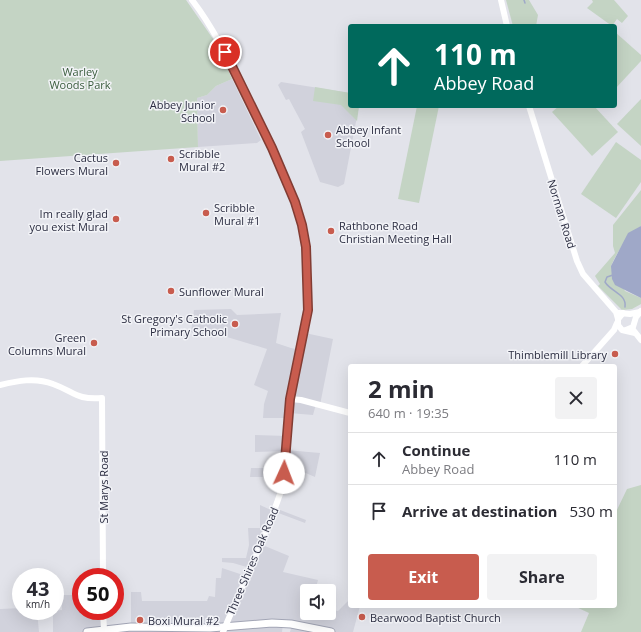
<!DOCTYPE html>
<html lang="en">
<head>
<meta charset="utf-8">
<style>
	:root { --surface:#fff; --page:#f2f2f3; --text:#2b2b33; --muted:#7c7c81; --line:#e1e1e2; --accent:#c85c4e }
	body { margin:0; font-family:"Open Sans",sans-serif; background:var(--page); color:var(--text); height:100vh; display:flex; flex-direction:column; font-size:15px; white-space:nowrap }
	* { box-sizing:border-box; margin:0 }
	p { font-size:13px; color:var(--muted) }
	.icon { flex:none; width:22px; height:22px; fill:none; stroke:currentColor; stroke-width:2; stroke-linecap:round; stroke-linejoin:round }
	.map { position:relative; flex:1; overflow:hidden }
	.sheet { position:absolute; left:348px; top:364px; width:269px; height:244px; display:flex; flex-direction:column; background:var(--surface); border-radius:4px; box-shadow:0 4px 16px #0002 }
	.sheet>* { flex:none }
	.guide { position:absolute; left:348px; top:24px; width:269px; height:84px; border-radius:4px; box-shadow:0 4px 16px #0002; background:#00695c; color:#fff; overflow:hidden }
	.fabs { position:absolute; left:300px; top:584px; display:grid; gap:8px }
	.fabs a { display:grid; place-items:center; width:36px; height:36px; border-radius:4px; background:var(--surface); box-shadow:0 4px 16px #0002; font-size:20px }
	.speed { position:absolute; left:12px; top:568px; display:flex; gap:8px; font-size:20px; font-weight:700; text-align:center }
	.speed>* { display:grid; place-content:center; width:52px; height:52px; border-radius:50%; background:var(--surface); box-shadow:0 4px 16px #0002; line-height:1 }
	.speed small { font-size:10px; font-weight:400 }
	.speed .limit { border:6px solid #d22; background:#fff; color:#111 }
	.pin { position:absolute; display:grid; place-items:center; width:34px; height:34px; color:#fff; margin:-17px; border:2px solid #fff; border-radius:50%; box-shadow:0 1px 4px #0007 }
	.me { position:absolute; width:44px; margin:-22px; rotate:2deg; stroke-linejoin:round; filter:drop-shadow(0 0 3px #0008) }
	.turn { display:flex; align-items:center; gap:14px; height:84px; padding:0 20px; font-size:18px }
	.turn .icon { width:52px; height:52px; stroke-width:2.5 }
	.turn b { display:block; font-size:28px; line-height:34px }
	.round { display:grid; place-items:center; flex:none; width:42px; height:42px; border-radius:4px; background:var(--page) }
	.head { display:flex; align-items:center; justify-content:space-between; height:68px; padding:0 20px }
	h1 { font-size:24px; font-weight:700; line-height:30px }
	.cta { display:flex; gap:8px; margin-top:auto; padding:8px 20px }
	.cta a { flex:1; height:46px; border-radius:4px; background:var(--accent); color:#fff; font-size:16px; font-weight:700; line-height:46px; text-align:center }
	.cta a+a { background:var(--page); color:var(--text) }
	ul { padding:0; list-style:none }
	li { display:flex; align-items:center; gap:12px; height:52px; padding:0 20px; border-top:1px solid var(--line) }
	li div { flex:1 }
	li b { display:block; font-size:15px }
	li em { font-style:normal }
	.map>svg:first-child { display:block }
	.built { fill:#d1d2dc }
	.green { fill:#c4d4c4 }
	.water { fill:#9fa8c8 }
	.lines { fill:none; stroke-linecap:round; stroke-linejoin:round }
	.stream { stroke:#9fa8c8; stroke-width:1.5 }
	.primary-casing { stroke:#a2a5b5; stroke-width:9 }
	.secondary { stroke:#fff; stroke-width:6 }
	.primary { stroke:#fff; stroke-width:7 }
	.route-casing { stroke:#823c33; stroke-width:10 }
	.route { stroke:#c85c4e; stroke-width:7 }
	.poi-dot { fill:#c85c4e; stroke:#f2f3f7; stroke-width:1.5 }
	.labels { text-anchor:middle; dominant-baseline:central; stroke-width:3; stroke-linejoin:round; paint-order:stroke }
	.park-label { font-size:11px; fill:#395c3c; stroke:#f2f3f7 }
	.poi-label { font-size:11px; fill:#2b2d41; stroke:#f2f3f7; text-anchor:start }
	.street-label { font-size:11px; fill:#2b2d41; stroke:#f2f3f7 }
</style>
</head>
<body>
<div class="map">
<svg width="641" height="632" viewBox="0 0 641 632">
	<rect width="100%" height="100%" fill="#e2e3ea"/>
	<g class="built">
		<polygon points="232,79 261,140 257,143 198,147 197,98 207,95 216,86"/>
		<polygon points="281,82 350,93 350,106 359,106 344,184 338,187 320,182 301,132 305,129 289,99 286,100 278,85"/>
		<polygon points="231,309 237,315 281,313 276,343 291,348 301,350 305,333 333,339 320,405 316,404 313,415 289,413 288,418 263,418 264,404 268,391 254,385 267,349 217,334 211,338 191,332 194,310"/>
		<polygon points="255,435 287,436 286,450 320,453 315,477 292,467 285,467 285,451 255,452"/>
		<polygon points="251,468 285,468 283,481 263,477 250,477"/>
		<polygon points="260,505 273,511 275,508 306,520 305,523 273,511 260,544 289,556 283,572 318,580 315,591 307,591 307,613 329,613 329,609 338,611 350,599 350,606 360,606 353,632 290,632 292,625 283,624 282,632 53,632 53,611 62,610 61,595 81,595 81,611 103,611 104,630 131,627 131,592 141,592 142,601 207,601 209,596 215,597 216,578 221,578 222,568 246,576 250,568 233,563 222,562 222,558 246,558 249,545 248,528 260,528"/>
		<polygon points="21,608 21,611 37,611 39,632 0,632 0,609"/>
	</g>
	<g class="green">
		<polygon points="0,0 186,0 218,46 232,79 216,86 207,95 197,98 198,147 0,161"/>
		<polygon points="506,0 529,0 538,15 536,26 513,26"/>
		<polygon points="592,0 614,0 628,16 622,23 617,19 612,26 587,8 593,2"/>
		<polygon points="615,32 641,55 641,61 615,89"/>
		<polygon points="315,87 350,93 350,106 359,106 357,121 341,105 313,101"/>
		<polygon points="641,99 641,146 617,124"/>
		<polygon points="417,106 439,106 419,203 398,199"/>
		<polygon points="559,106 594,106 618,132 592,156 552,112"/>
		<polygon points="616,142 641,160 641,182 616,218 581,194"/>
		<path d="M 641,190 L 641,226 C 628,235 617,252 611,266 L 625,291 L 641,298 L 641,304 L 632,309 L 622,310 L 598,286 L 600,284 L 595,276 L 615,253 L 613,246 L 613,225 Z"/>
		<polygon points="641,485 641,632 581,632 589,613 574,606 615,606 615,514 627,489"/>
	</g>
	<polygon class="water" points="641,226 641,298 615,285 612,279 611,266 628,233"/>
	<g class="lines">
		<g class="stream">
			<polyline points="524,0 525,3"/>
			<path d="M 613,275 L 607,277 L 605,282 C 611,292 627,294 625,307"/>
		</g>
		<defs>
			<polyline id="primary" points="87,632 131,627 210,628 272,623 291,624 331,632"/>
		</defs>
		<use href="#primary" class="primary-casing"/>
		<g class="secondary">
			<path d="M 192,0 C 216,31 232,67 250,103 C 284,173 315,229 308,311 C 305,341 294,370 290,401 C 286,430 289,467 280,494 C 264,541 242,586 223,632"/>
			<polyline points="501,0 507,26"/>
			<polyline points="529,106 577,261 583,274 616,312 618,319"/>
			<polyline points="619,313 630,314 640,312"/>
			<polyline points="623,313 618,319 618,325 622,330 635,333"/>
			<polyline points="626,330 633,327 636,317 641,311"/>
			<polyline points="634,331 641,340"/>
			<polyline points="582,366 614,330 617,323"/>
			<path d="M 0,385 C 17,381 35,377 53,384 C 75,392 76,400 102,398 L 103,577"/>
			<polyline points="290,399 301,400 350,413"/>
			<polyline points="103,611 104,630"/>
		</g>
		<use href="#primary" class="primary"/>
	</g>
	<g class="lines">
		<defs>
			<polyline id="route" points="225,52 272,148 295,202 302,225 306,247 308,310 290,399 284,473"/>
		</defs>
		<use href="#route" class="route-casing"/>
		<use href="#route" class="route"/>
	</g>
	<g class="poi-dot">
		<circle cx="223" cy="110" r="4"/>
		<circle cx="328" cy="135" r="4"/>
		<circle cx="171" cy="159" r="4"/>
		<circle cx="116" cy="163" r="4"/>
		<circle cx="206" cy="213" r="4"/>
		<circle cx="116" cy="219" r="4"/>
		<circle cx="331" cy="231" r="4"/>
		<circle cx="171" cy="291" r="4"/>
		<circle cx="235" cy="324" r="4"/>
		<circle cx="94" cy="343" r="4"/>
		<circle cx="615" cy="354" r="4"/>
		<circle cx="362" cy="617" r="4"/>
		<circle cx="140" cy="620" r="4"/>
	</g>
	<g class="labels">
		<g class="park-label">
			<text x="80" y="71">Warley<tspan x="80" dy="13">Woods Park</tspan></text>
		</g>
		<g class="poi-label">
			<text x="215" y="104" text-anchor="end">Abbey Junior<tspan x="215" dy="13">School</tspan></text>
			<text x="336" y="129">Abbey Infant<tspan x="336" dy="13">School</tspan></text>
			<text x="179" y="153">Scribble<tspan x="179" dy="13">Mural #2</tspan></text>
			<text x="108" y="157" text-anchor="end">Cactus<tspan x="108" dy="13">Flowers Mural</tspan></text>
			<text x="214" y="207">Scribble<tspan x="214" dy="13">Mural #1</tspan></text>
			<text x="108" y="213" text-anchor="end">Im really glad<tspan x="108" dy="13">you exist Mural</tspan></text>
			<text x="339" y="225">Rathbone Road<tspan x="339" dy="13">Christian Meeting Hall</tspan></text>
			<text x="179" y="291">Sunflower Mural</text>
			<text x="227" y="318" text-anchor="end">St Gregory's Catholic<tspan x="227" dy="13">Primary School</tspan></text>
			<text x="86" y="337" text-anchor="end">Green<tspan x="86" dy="13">Columns Mural</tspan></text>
			<text x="607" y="354" text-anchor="end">Thimblemill Library</text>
			<text x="370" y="617">Bearwood Baptist Church</text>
			<text x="148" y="620">Boxi Mural #2</text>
		</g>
		<g class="street-label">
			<text transform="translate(562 214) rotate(73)">Norman Road</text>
			<text transform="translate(103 487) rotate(-90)">St Marys Road</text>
			<text transform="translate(252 561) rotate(-67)">Three Shires Oak Road</text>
		</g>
	</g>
</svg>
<div class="fabs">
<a><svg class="icon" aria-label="sound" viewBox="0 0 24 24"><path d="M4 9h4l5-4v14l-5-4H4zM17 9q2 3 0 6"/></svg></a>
</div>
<div class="speed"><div>43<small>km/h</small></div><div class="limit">50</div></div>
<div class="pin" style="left:225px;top:52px;background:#d93025"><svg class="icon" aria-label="arrive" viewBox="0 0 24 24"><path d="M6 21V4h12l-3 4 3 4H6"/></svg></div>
<svg class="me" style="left:284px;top:473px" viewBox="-20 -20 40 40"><circle r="19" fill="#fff"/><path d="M0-13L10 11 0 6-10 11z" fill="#c85c4e"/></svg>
<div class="guide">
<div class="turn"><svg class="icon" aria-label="ahead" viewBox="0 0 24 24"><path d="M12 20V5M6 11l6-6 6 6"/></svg><div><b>110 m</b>Abbey Road</div></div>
</div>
<section class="sheet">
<div class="head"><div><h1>2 min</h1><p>640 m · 19:35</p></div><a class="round"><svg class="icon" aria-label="close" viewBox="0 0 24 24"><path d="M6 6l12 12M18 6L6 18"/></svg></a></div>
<ul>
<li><svg class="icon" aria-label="ahead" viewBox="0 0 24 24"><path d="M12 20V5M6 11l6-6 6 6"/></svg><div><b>Continue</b><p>Abbey Road</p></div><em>110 m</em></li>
<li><svg class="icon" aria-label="arrive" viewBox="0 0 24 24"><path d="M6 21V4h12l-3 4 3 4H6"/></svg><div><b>Arrive at destination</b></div><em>530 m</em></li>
</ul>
<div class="cta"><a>Exit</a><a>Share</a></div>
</section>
</div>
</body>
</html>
